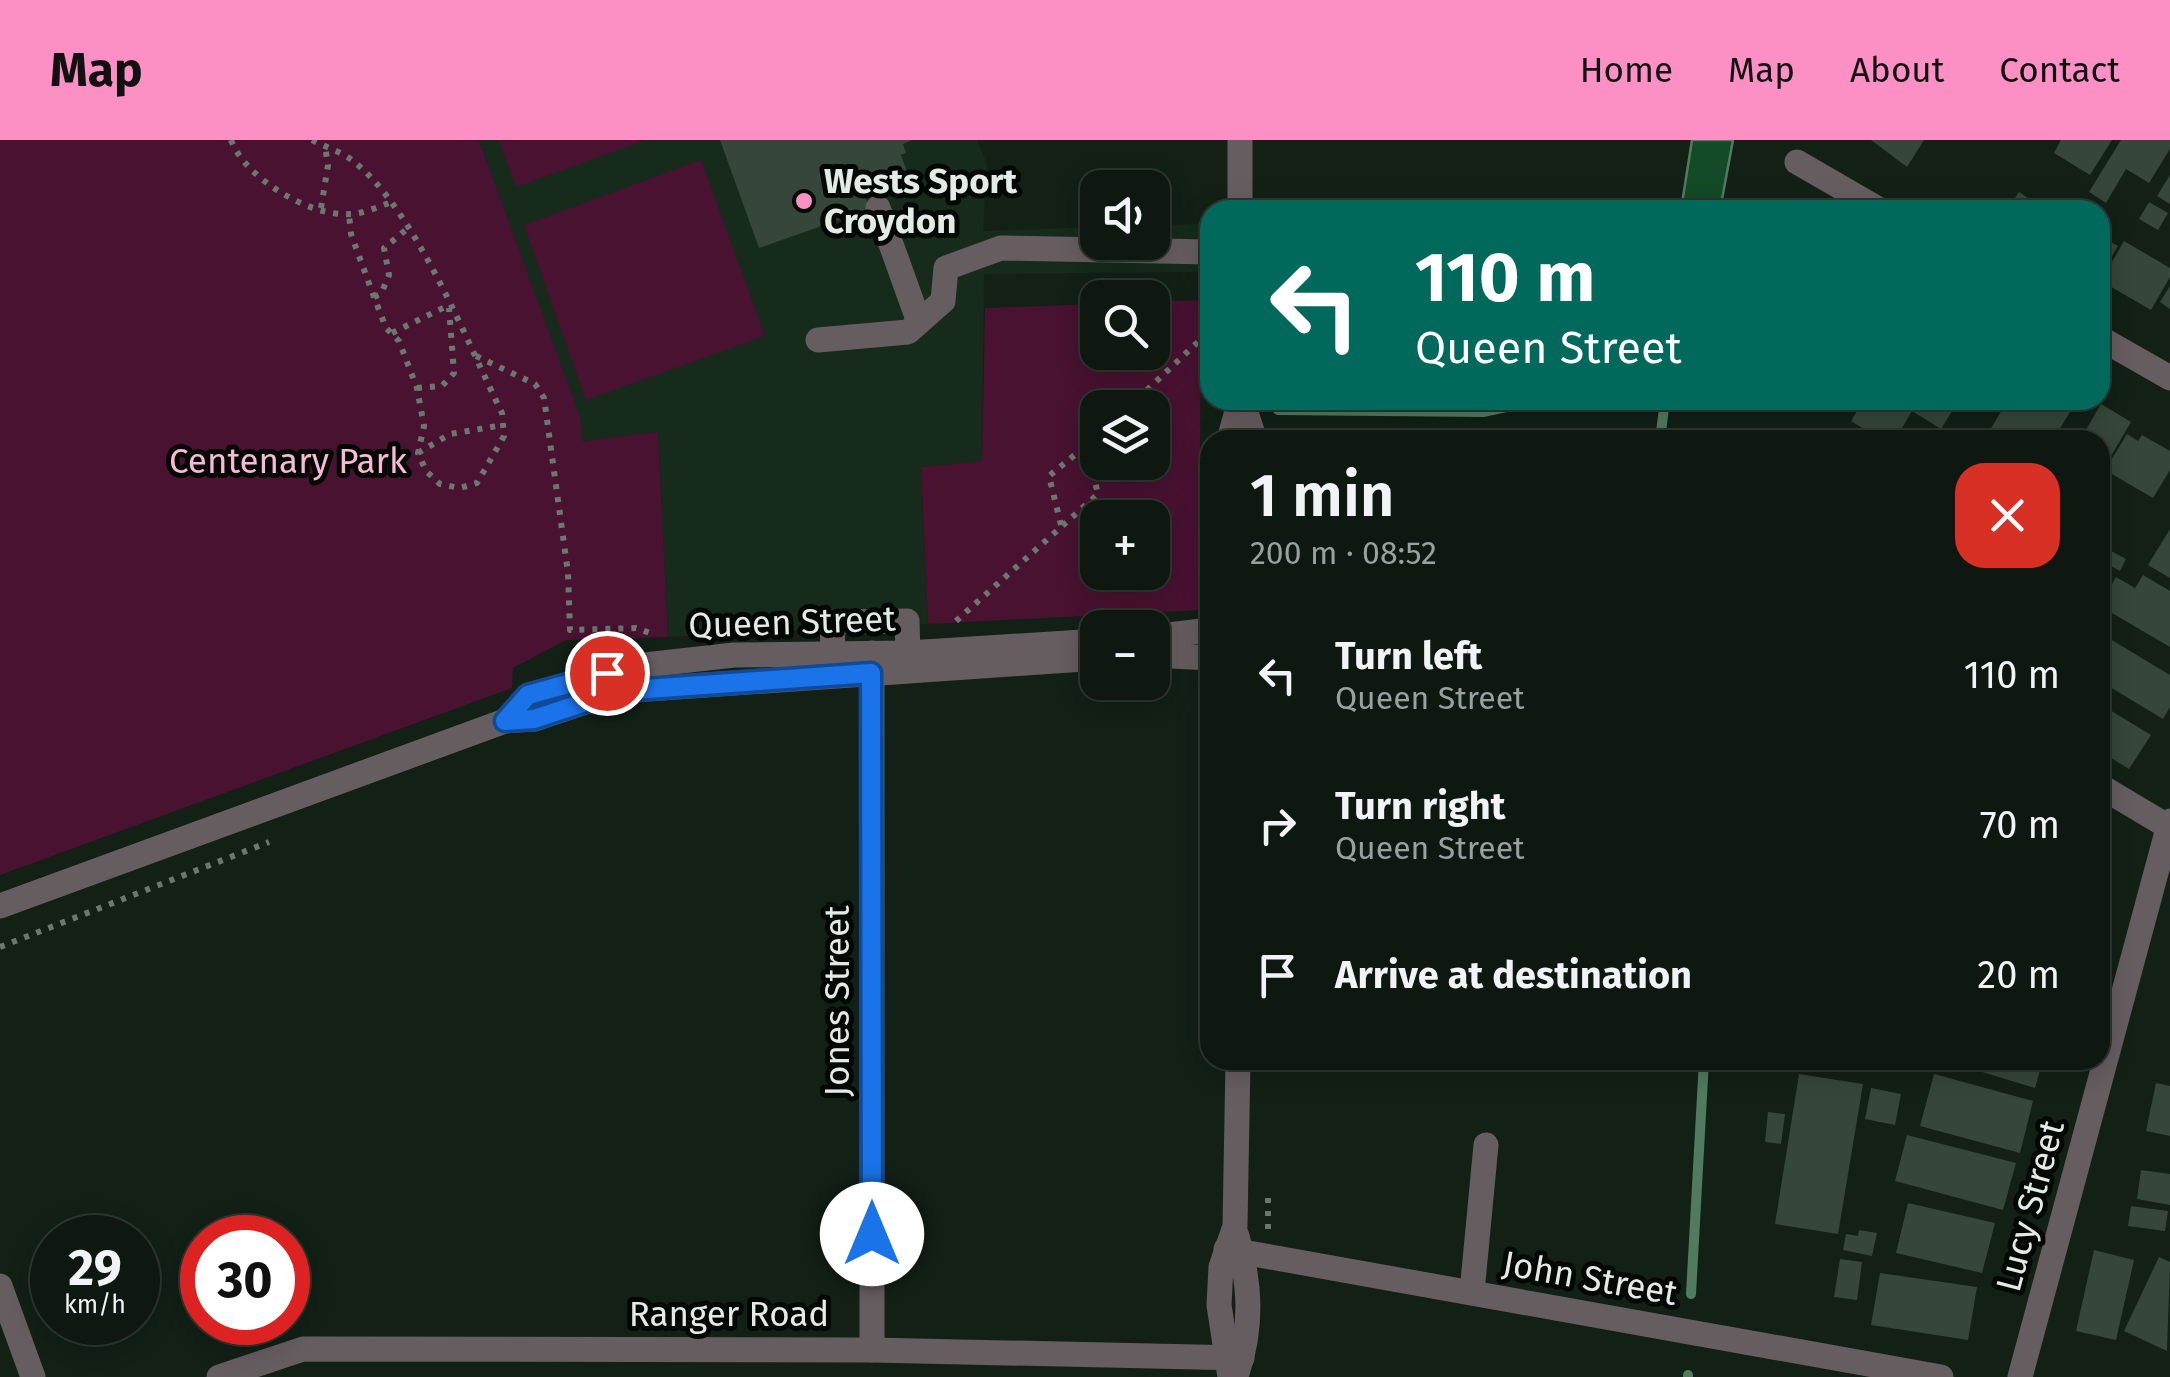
<!DOCTYPE html>
<html lang="en">
<head>
<meta charset="utf-8">
<style>
	:root { --surface:#0e1810; --page:#1c251e; --text:#f1f3f6; --muted:#9ba09f; --line:#2e3730; --accent:#fc8fc3 }
	body { margin:0; font-family:"Fira Sans",sans-serif; background:var(--page); color:var(--text); height:100vh; display:flex; flex-direction:column; font-size:38px; white-space:nowrap }
	* { box-sizing:border-box; margin:0 }
	p { font-size:32px; color:var(--muted) }
	.icon { flex:none; width:55px; height:55px; fill:none; stroke:currentColor; stroke-width:2; stroke-linecap:round; stroke-linejoin:round }
	.map { position:relative; flex:1; overflow:hidden }
	.sheet { position:absolute; left:1200px; top:290px; width:910px; height:640px; display:flex; flex-direction:column; background:var(--surface); border-radius:30px; box-shadow:0 5px 25px #0003,0 0 0 2px var(--line) }
	.sheet>* { flex:none }
	.guide { position:absolute; left:1200px; top:60px; width:910px; height:210px; border-radius:30px; box-shadow:0 5px 25px #0003,0 0 0 2px var(--line); background:#00695c; color:#fff; overflow:hidden }
	.fabs { position:absolute; left:1080px; top:30px; display:grid; gap:20px }
	.fabs a { display:grid; place-items:center; width:90px; height:90px; border-radius:20px; background:var(--surface); box-shadow:0 5px 25px #0003,0 0 0 2px var(--line); font-size:50px }
	.speed { position:absolute; left:30px; top:1075px; display:flex; gap:20px; font-size:50px; font-weight:700; text-align:center }
	.speed>* { display:grid; place-content:center; width:130px; height:130px; border-radius:50%; background:var(--surface); box-shadow:0 5px 25px #0003,0 0 0 2px var(--line); line-height:1 }
	.speed small { font-size:25px; font-weight:400 }
	.speed .limit { border:15px solid #d22; background:#fff; color:#111 }
	.pin { position:absolute; display:grid; place-items:center; width:85px; height:85px; color:#fff; margin:-42px; border:5px solid #fff; border-radius:50%; box-shadow:0 2px 10px #0007 }
	.me { position:absolute; width:110px; margin:-55px; rotate:0deg; stroke-linejoin:round; filter:drop-shadow(0 0 8px #0008) }
	.turn { display:flex; align-items:center; gap:35px; height:210px; padding:0 50px; font-size:45px }
	.turn .icon { width:130px; height:130px; stroke-width:2.5 }
	.turn b { display:block; font-size:70px; line-height:85px }
	.round { display:grid; place-items:center; flex:none; width:105px; height:105px; border-radius:30px; background:var(--page) }
	.head { display:flex; align-items:center; justify-content:space-between; height:170px; padding:0 50px }
	h1 { font-size:60px; font-weight:600; line-height:75px }
	ul { padding:0; list-style:none }
	li { display:flex; align-items:center; gap:30px; height:150px; padding:0 50px }
	li div { flex:1 }
	li b { display:block; font-size:38px }
	li em { font-style:normal }
	header { display:flex; align-items:center; gap:60px; box-sizing:border-box; height:140px; padding:0 50px; background:var(--accent); color:#111 }
	header strong { font-size:48px }
	nav { display:flex; gap:55px; margin-inline-start:auto; font-size:35px }
	.map>svg:first-child { display:block }
	.built { fill:#162b1c }
	.green { fill:#481230; fill-rule:evenodd }
	.water { fill:#134a28; stroke:#517b60; stroke-width:2.5 }
	.lines { fill:none; stroke-linecap:round; stroke-linejoin:round }
	.stream { stroke:#517b60; stroke-width:10 }
	.building { fill:#36463a }
	.path { stroke:#6c786f; stroke-width:6; stroke-dasharray:5 8; stroke-linecap:butt }
	.minor { stroke:#665d60; stroke-width:25 }
	.route-casing { stroke:#114b97; stroke-width:25 }
	.route { stroke:#1a73e8; stroke-width:18 }
	.poi-dot { fill:#fc8fc3; stroke:#040805; stroke-width:4 }
	.labels { text-anchor:middle; dominant-baseline:central; stroke-width:10; stroke-linejoin:round; paint-order:stroke }
	.poi-label { font-size:35px; font-weight:bold; fill:#e2ece4; stroke:#040805; text-anchor:start }
	.park-label { font-size:35px; fill:#f7b9d5; stroke:#040805 }
	.street-label { font-size:35px; fill:#e2ece4; stroke:#040805 }
</style>
</head>
<body>
<header>
<strong>Map</strong>
<nav><a>Home</a><a>Map</a><a>About</a><a>Contact</a></nav>
</header>
<div class="map">
<svg width="2170" height="1237" viewBox="0 0 2170 1237">
	<rect width="100%" height="100%" fill="#122016"/>
	<polygon class="built" points="479,0 977,0 987,24 983,91 1097,87 1098,102 1152,102 1153,85 1202,84 1198,132 984,134 982,322 921,327 928,484 668,497 658,293 582,301 579,277"/>
	<g class="green">
		<polygon points="0,0 479,0 580,277 582,301 658,292 668,497 566,500 513,528 512,548 0,735"/>
		<polygon points="499,0 646,0 516,47"/>
		<polygon points="701,20 765,196 586,260 524,85"/>
		<path d="M 1201,160 L 1199,470 L 928,484 L 921,327 L 982,321 L 985,168 L 1097,164 L 1098,212 L 1152,212 L 1153,162 ZM 1098,268 L 1152,268 L 1152,322 L 1098,322 ZM 1098,378 L 1152,378 L 1152,432 L 1098,432 Z"/>
	</g>
	<polygon class="water" points="1692,0 1733,0 1720,70 1681,70"/>
	<g class="lines">
		<g class="stream">
			<polyline points="1278,270 1483,272 1540,260"/>
			<polyline points="1660,300 1665,260"/>
			<polyline points="1691,1154 1704,920"/>
			<polyline points="1688,1237 1688,1235"/>
		</g>
	</g>
	<g class="building">
		<polygon points="720,0 912,0 903,4 906,13 901,15 909,37 864,53 870,69 759,108"/>
		<polygon points="1871,0 1924,0 1907,27"/>
		<polygon points="2061,0 2112,0 2090,35 2054,13"/>
		<polygon points="2121,0 2170,0 2170,9 2149,43 2126,29 2106,63 2089,52"/>
		<polygon points="2170,35 2170,64 2157,56"/>
		<polygon points="2019,52 2046,70 2007,70"/>
		<polygon points="2149,62 2168,73 2158,90 2139,79"/>
		<polygon points="2100,96 2118,106 2100,136"/>
		<polygon points="2124,101 2170,128 2170,137 2151,170 2101,141"/>
		<polygon points="2170,146 2170,169 2160,162"/>
		<polygon points="1864,260 1959,260 1941,289 1912,271 1895,300 1882,300 1851,281"/>
		<polygon points="2008,260 2077,260 2053,300 1984,300"/>
		<polygon points="2101,264 2131,282 2111,316 2100,310 2100,300 2080,300"/>
		<polygon points="2127,294 2138,301 2142,295 2170,311 2170,330 2153,358 2105,330"/>
		<polygon points="2170,389 2170,438 2148,425"/>
		<polygon points="2100,405 2126,419 2120,431 2100,420"/>
		<polygon points="2143,435 2170,451 2170,507 2100,466 2116,437 2135,448"/>
		<polygon points="2100,493 2170,535 2170,567 2163,579 2100,541"/>
		<polygon points="2100,564 2151,595 2129,629 2100,611"/>
		<polygon points="1877,920 1906,920 1903,931 1876,923"/>
		<polygon points="1943,920 2043,920 2035,948"/>
		<polygon points="1799,934 1863,944 1838,1094 1775,1084"/>
		<polygon points="1934,934 2033,961 2020,1013 1920,986"/>
		<polygon points="2156,943 2170,946 2170,996 2146,991"/>
		<polygon points="1871,948 1901,954 1895,985 1865,979"/>
		<polygon points="1768,972 1785,974 1781,1004 1765,1002"/>
		<polygon points="1907,995 2016,1023 2003,1070 1895,1041"/>
		<polygon points="2141,1030 2170,1034 2170,1065 2137,1059"/>
		<polygon points="1908,1063 1995,1083 1982,1133 1896,1113"/>
		<polygon points="2131,1066 2168,1071 2165,1091 2128,1086"/>
		<polygon points="1859,1090 1877,1093 1872,1116 1843,1110 1846,1094 1858,1096"/>
		<polygon points="2094,1110 2134,1120 2116,1200 2076,1191"/>
		<polygon points="2159,1117 2170,1122 2167,1211 2124,1191"/>
		<polygon points="1840,1119 1862,1122 1857,1160 1834,1157"/>
		<polygon points="1880,1133 1977,1147 1968,1200 1871,1185"/>
	</g>
	<g class="lines">
		<g class="path">
			<path d="M 231,0 C 245,38 310,77 350,74 C 362,74 378,67 389,63"/>
			<path d="M 312,0 C 325,7 342,12 353,21 C 415,69 467,202 502,273 L 504,296 L 477,343 L 460,348 L 440,344 L 426,331 L 418,313 L 424,286 L 417,248 L 399,201 L 386,188 L 374,157 L 351,94 L 349,75"/>
			<polyline points="321,68 328,25 325,6"/>
			<polyline points="374,157 381,154 389,135 384,108 407,89"/>
			<polyline points="392,193 449,165"/>
			<polyline points="476,216 535,244 544,258 568,433 570,490 636,488 650,493"/>
			<polyline points="417,248 442,246 454,233 449,168"/>
			<polyline points="1128,268 1200,200 1210,200"/>
			<polyline points="418,313 450,294 503,285"/>
			<polyline points="1061,385 1049,336 1098,296"/>
			<polyline points="956,481 1098,354 1086,306"/>
			<polyline points="1112,544 1140,543"/>
			<polyline points="0,807 269,702"/>
			<polyline points="1268,1089 1268,1056"/>
		</g>
		<g class="minor">
			<polyline points="1797,22 1880,70"/>
			<polyline points="878,68 919,182"/>
			<polyline points="1240,70 1240,0"/>
			<polyline points="2100,198 2170,238"/>
			<polyline points="818,200 908,192 943,161 946,128 1001,108 1210,112"/>
			<polyline points="1242,260 1255,300"/>
			<polyline points="1229,300 1240,260"/>
			<polyline points="1152,497 1210,490"/>
			<polyline points="833,510 832,482 907,481 908,513"/>
			<polyline points="872,513 872,1210"/>
			<polyline points="1152,515 1210,518"/>
			<polyline points="505,581 528,555 636,526 734,515 908,513 1098,501"/>
			<polyline points="2100,646 2167,686"/>
			<polyline points="0,766 505,581 535,579 619,551 1098,518"/>
			<path d="M 1237,1096 C 1250,1143 1253,1186 1237,1233"/>
			<polyline points="1226,1109 1941,1237"/>
			<polyline points="0,1146 33,1237"/>
			<polyline points="1472,1152 1486,1005"/>
			<polyline points="219,1237 303,1209 872,1210 1242,1218"/>
			<polyline points="1230,1237 1219,1165 1221,1127 1235,1086 1238,920"/>
			<polyline points="2020,1237 2170,681"/>
		</g>
	</g>
	<g class="lines">
		<defs>
			<polyline id="route" points="607,533 528,555 505,581 534,579 619,551 871,533 872,1094"/>
		</defs>
		<use href="#route" class="route-casing"/>
		<use href="#route" class="route"/>
	</g>
	<circle class="poi-dot" cx="804" cy="61" r="10"/>
	<g class="labels">
		<g class="poi-label">
			<text x="824" y="41">Wests Sport<tspan x="824" dy="40">Croydon</tspan></text>
		</g>
		<g class="park-label">
			<text x="288" y="321">Centenary Park</text>
		</g>
		<g class="street-label">
			<text transform="translate(792 482) rotate(-2)">Queen Street</text>
			<text transform="translate(837 861) rotate(-90)">Jones Street</text>
			<text transform="translate(2030 1066) rotate(-75)">Lucy Street</text>
			<text transform="translate(1590 1138) rotate(10)">John Street</text>
			<text x="729" y="1174">Ranger Road</text>
		</g>
	</g>
</svg>
<div class="fabs">
<a><svg class="icon" aria-label="sound" viewBox="0 0 24 24"><path d="M4 9h4l5-4v14l-5-4H4zM17 9q2 3 0 6"/></svg></a>
<a><svg class="icon" aria-label="search" viewBox="0 0 24 24"><circle cx="10" cy="10" r="6"/><path d="M15 15l6 6"/></svg></a>
<a><svg class="icon" aria-label="layers" viewBox="0 0 24 24"><path d="M12 4l9 5-9 5-9-5zM3 14l9 5 9-5"/></svg></a>
<a>+</a>
<a>−</a>
</div>
<div class="speed"><div>29<small>km/h</small></div><div class="limit">30</div></div>
<div class="pin" style="left:607px;top:533px;background:#d93025"><svg class="icon" aria-label="arrive" viewBox="0 0 24 24"><path d="M6 21V4h12l-3 4 3 4H6"/></svg></div>
<svg class="me" style="left:872px;top:1094px" viewBox="-20 -20 40 40"><circle r="19" fill="#fff"/><path d="M0-13L10 11 0 6-10 11z" fill="#1a73e8"/></svg>
<div class="guide">
<div class="turn"><svg class="icon" aria-label="left" viewBox="0 0 24 24"><path d="M17 20v-9H6M10 6l-5 5 5 5"/></svg><div><b>110 m</b>Queen Street</div></div>
</div>
<section class="sheet">
<div class="head"><div><h1>1 min</h1><p>200 m · 08:52</p></div><a class="round" style="background:#d93025;color:#fff"><svg class="icon" aria-label="close" viewBox="0 0 24 24"><path d="M6 6l12 12M18 6L6 18"/></svg></a></div>
<ul>
<li><svg class="icon" aria-label="left" viewBox="0 0 24 24"><path d="M17 20v-9H6M10 6l-5 5 5 5"/></svg><div><b>Turn left</b><p>Queen Street</p></div><em>110 m</em></li>
<li><svg class="icon" aria-label="right" viewBox="0 0 24 24"><path d="M7 20v-9h11M14 6l5 5-5 5"/></svg><div><b>Turn right</b><p>Queen Street</p></div><em>70 m</em></li>
<li><svg class="icon" aria-label="arrive" viewBox="0 0 24 24"><path d="M6 21V4h12l-3 4 3 4H6"/></svg><div><b>Arrive at destination</b></div><em>20 m</em></li>
</ul>
</section>
</div>
</body>
</html>
